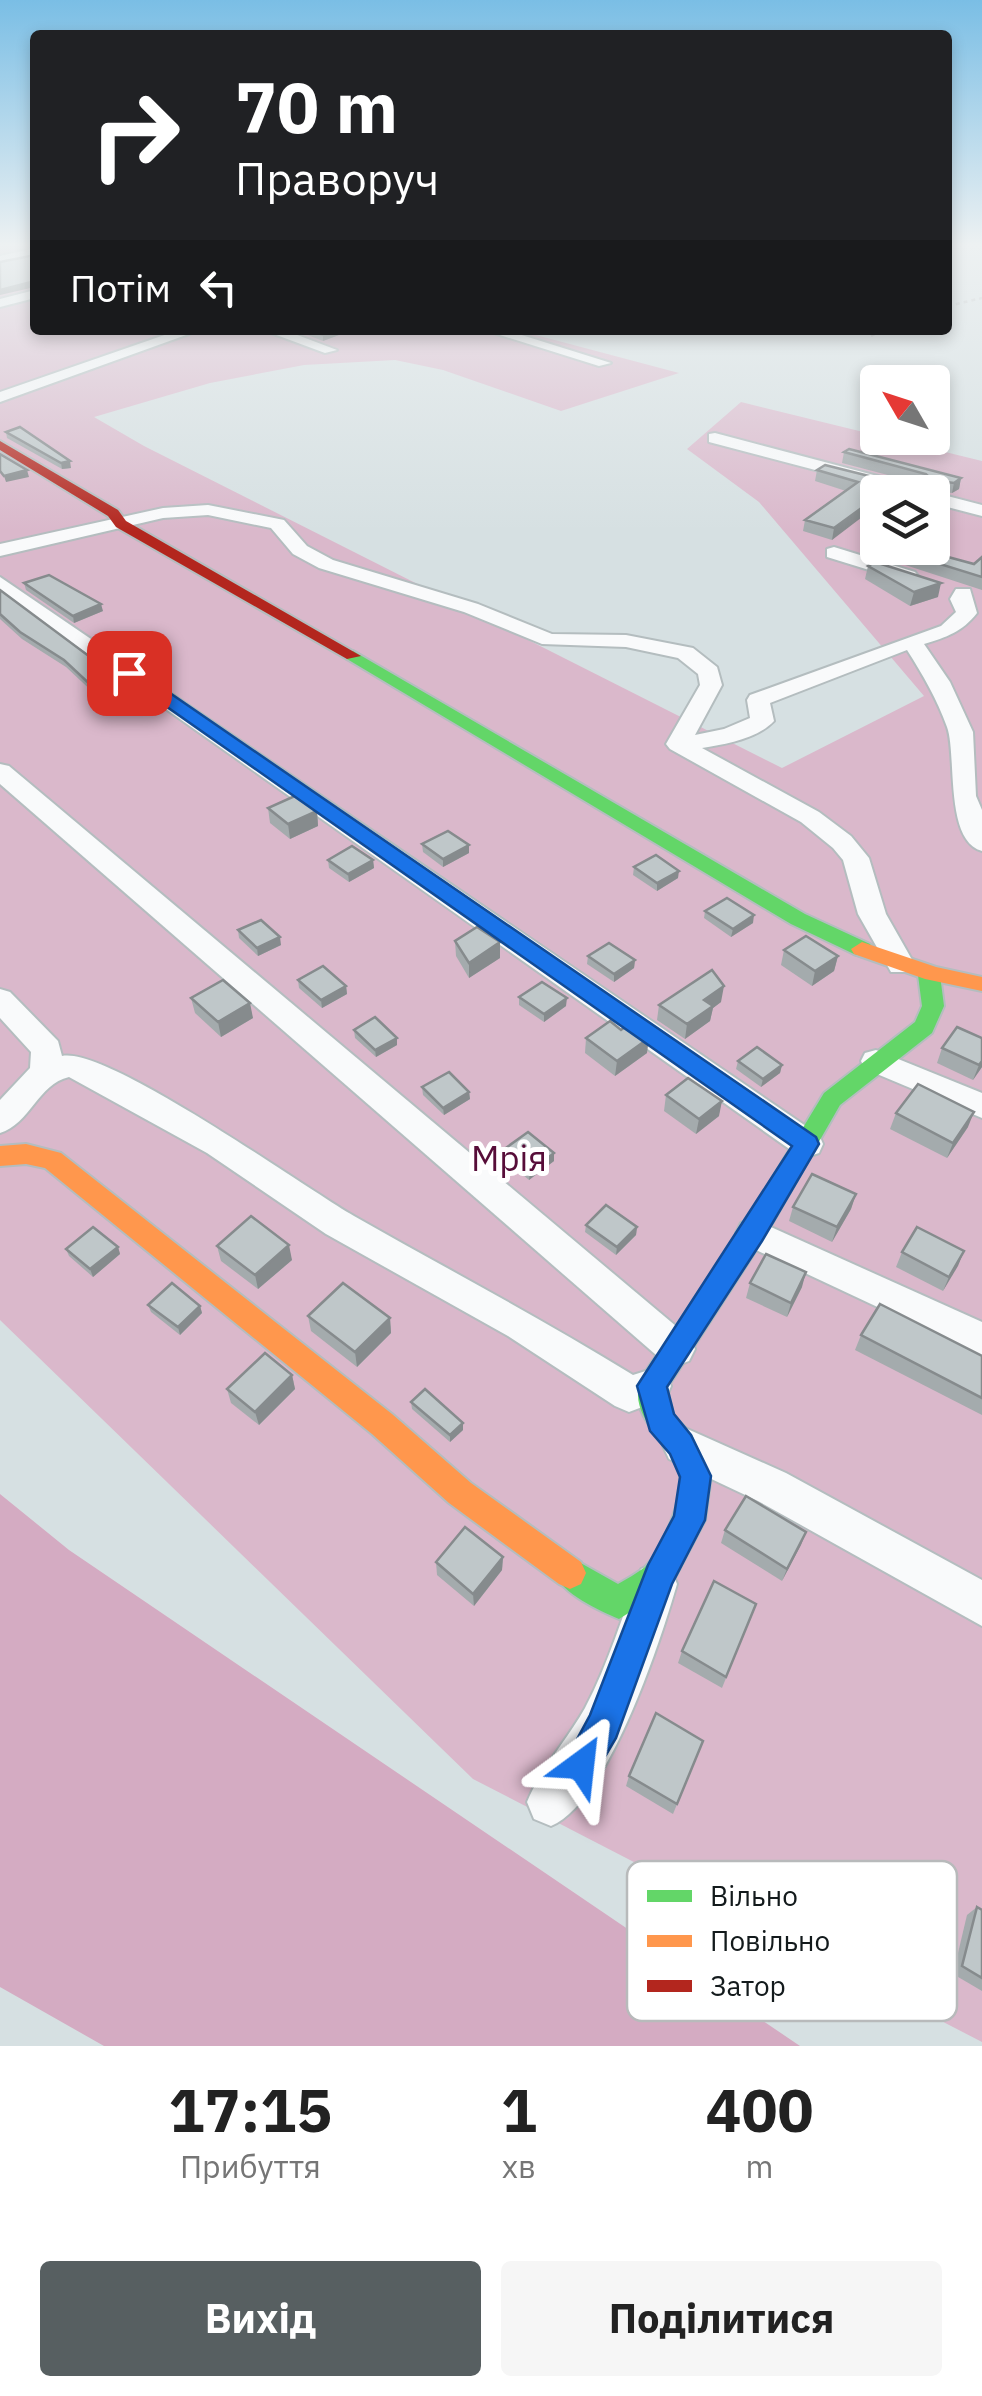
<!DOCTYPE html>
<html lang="uk">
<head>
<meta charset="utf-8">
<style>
	:root { --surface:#fff; --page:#f6f6f6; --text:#222; --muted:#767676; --accent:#575f61 }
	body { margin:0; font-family:"IBM Plex Sans",sans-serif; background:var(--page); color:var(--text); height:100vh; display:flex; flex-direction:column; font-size:38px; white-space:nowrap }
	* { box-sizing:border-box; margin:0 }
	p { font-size:32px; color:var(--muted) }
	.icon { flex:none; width:55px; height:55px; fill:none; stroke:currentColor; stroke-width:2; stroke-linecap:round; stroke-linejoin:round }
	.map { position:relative; height:2046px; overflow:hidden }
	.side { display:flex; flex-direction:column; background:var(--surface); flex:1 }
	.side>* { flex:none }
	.hud { position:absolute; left:30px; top:30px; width:922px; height:305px; border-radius:10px; box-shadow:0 5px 15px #0003; background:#202124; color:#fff; overflow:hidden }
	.needle { width:65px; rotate:309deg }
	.buttons { position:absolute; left:860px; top:365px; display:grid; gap:20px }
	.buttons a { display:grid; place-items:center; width:90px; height:90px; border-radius:10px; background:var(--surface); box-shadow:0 5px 15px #0003; font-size:50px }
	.pin { position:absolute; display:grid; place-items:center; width:85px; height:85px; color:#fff; margin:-42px; border-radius:20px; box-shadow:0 5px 15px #0006 }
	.me { position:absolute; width:110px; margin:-55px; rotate:30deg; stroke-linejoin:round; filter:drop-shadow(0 0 8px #0008) }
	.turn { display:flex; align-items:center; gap:35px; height:210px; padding:0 40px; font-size:45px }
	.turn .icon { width:130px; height:130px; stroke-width:2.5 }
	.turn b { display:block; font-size:70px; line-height:85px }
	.then { display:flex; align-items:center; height:95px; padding:0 40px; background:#0003; gap:20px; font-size:38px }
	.eta { display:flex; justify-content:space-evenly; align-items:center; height:170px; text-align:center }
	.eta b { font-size:60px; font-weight:700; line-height:70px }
	.button { display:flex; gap:20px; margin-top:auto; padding:20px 40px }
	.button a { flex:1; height:115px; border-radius:10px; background:var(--accent); color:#fff; font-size:40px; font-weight:700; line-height:115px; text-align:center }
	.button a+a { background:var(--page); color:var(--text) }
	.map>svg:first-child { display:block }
	.green { fill:#dab8cb; fill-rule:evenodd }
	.forest { fill:#d4abc2 }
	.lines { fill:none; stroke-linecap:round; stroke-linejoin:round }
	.street-casing { stroke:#b4bdbf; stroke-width:4 }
	.fast-casing { stroke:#b4bdbf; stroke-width:4 }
	.slow-casing { stroke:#b4bdbf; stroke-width:4 }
	.jam-casing { stroke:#b4bdbf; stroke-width:4 }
	.path { stroke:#bcbfc0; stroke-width:2.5; stroke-dasharray:4 4; stroke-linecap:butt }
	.street { fill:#f9fafb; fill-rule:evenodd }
	.fast { fill:#63d668; fill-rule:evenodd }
	.slow { fill:#ff974d; fill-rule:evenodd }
	.jam { fill:#b3261e; fill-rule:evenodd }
	.wall { fill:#a4abad }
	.shaded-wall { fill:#868b8d }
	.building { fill:#bfc7c9; stroke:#868b8d; stroke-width:2.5 }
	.route { fill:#1a73e8; stroke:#114b97; stroke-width:2.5 }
	.labels { text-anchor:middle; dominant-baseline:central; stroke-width:10; stroke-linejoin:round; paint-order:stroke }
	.park-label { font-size:35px; fill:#570d39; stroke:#fff }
	.key { fill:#fff; stroke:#b8babb; stroke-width:2.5 }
	.key-label { font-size:28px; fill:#131a1c }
</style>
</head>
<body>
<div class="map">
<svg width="982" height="2046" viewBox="0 0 982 2046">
	<rect width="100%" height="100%" fill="#d6e0e2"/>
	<path class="green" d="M 0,246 L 35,246 L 35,330 L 517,330 L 679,373 L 561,411 L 443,370 L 395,360 L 304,365 L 210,383 L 94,417 L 144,446 L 782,768 L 924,696 L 759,502 L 687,449 L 741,402 L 982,461 L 982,2042 L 473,1779 L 0,1320 ZM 878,492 L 932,492 L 932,548 L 878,548 Z"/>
	<polygon class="forest" points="0,1494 69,1550 800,2046 104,2046 0,1987"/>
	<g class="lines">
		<defs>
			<g id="street">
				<polygon points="35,248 35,256 0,264 0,256"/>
				<polygon points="35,290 35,298 0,307 0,299"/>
				<polygon points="179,330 200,330 0,402 0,392"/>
				<polygon points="263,330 284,330 337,350 325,353"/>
				<polygon points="484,330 506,330 611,363 599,366"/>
				<polygon points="715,433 923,488 926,492 899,492 709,442 709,434"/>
				<polygon points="929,492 932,492 982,505 982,516 932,503 932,492"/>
				<path d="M 208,505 L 284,520 L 307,546 L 333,560 L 478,604 L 552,634 L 626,635 L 693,648 L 717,667 L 722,685 L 695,735 L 724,729 L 750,718 L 747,700 L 750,695 L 941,626 L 956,612 L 950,599 L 956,589 L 970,589 L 977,613 C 962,632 947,637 924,644 L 950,682 L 973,732 L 976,796 L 982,810 L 982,851 C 944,841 957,754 947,727 C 937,699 923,675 907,650 L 770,703 L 774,721 C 757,739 726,744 702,748 L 819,812 L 851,836 L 869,858 L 886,914 L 915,965 L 911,972 L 891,972 L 858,914 L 843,860 L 833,848 L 801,822 L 670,749 L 666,744 L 700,685 L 698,674 L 678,658 L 626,647 L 542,644 L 464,612 L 319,568 L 293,554 L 271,528 L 208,515 L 163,518 L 0,556 L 0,544 L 163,508 Z"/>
				<polygon points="834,547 915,572 918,576 908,582 827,557 827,549"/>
				<polygon points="0,577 819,1135 823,1144 819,1153 807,1157 795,1153 0,592"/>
				<polygon points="0,764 9,766 689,1337 695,1349 689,1361 676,1366 663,1361 0,784"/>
				<path d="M 0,989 L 10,992 L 58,1041 L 62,1056 C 107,1046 305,1188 354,1216 C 447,1269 541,1318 633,1375 L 652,1369 L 666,1374 L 671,1386 L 666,1398 L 629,1412 L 615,1406 L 508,1336 L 326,1234 L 207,1153 L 69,1077 C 38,1084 30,1124 0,1133 L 0,1100 L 30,1068 L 31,1052 L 0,1018 Z"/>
				<polygon points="876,1050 982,1093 982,1118 865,1069 861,1061 865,1053"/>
				<polygon points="753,1219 982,1322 982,1356 741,1243 736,1233 741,1223"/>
				<polygon points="683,1427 786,1473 982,1580 982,1626 758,1501 669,1459 663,1446 669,1433"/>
				<path d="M 656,1563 L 671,1569 L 677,1584 C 660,1643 608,1802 551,1826 L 534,1819 L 527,1802 C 541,1768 567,1740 585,1708 C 609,1663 622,1615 641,1569 Z"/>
			</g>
			<g id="fast">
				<polygon points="353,651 805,914 870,944 873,949 862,956 854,954 791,924 347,659 345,656"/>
				<path d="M 929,968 L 940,975 L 944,1006 L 932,1033 L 840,1105 L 762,1241 L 667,1388 L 673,1415 L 692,1435 L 711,1476 L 705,1520 L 670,1587 L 619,1619 C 598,1610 563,1594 554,1573 L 559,1562 L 570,1557 L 618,1584 C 627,1579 637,1573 645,1567 C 661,1552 685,1496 680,1474 C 671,1441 624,1416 642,1377 L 744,1225 L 824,1093 L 915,1022 L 922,1006 L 918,975 Z"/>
			</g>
			<g id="slow">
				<polygon points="862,942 936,967 982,977 982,991 925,979 854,954 851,949"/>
				<polygon points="26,1144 61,1153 392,1414 471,1483 581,1562 586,1573 581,1584 570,1589 559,1584 449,1503 372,1434 45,1168 26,1164 0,1166 0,1146"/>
			</g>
			<polygon id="jam" points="0,441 118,510 126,521 361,656 347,659 116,527 108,516 0,450"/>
		</defs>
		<use href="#street" class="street-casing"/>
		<use href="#fast" class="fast-casing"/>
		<use href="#slow" class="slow-casing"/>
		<use href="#jam" class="jam-casing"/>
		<g class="path">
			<polyline points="948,306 982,298"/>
			<polyline points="871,336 882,330"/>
		</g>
		<use href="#street" class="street"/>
		<use href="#fast" class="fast"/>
		<use href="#slow" class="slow"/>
		<use href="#jam" class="jam"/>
	</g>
	<g class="wall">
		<polygon points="295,330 352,330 323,341"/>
		<polygon points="6,432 71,468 62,469 7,438"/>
		<polygon points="844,452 961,478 959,489 952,493 933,491 932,492 878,492 832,540 803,531 805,520 846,491 815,481 817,470 901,484 922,484 842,463"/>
		<polygon points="898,551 974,564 982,557 982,590 896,562"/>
		<polygon points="868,566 938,597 910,606 865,579"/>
		<polygon points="24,583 103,611 74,623 26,590"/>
		<polygon points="0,590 122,687 97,696 66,667 22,639 0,619"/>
		<polygon points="268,808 317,811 318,826 290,839 270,823"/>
		<polygon points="422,844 469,853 443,867 423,852"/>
		<polygon points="328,860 373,860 374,868 349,882 329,868"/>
		<polygon points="634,867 678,878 657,891 633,875"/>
		<polygon points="705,911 753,923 731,937 704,918"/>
		<polygon points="238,930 281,945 258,956 239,938"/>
		<polygon points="455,941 500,958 469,978 456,956"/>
		<polygon points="784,950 838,956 834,971 812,986 781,965"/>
		<polygon points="588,956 635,960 634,968 614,982 587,964"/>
		<polygon points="298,980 346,986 347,994 322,1008 299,988"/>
		<polygon points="519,997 566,1006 544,1022 519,1005"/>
		<polygon points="191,998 253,1018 221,1037 195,1013"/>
		<polygon points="721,1002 713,1008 710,1021 685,1039 657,1020 659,1005"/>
		<polygon points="354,1030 397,1038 397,1045 376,1057 355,1038"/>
		<polygon points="586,1038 647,1053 615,1076 585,1053"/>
		<polygon points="942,1048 982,1067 973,1080 937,1063"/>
		<polygon points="738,1061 782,1065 780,1073 761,1087 736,1069"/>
		<polygon points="422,1087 469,1092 470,1099 444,1115 423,1095"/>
		<polygon points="666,1095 719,1116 696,1134 664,1111"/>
		<polygon points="896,1113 968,1127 947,1158 890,1129"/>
		<polygon points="503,1150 554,1153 554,1161 529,1180 503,1158"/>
		<polygon points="856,1194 851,1209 832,1242 789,1221 793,1207"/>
		<polygon points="586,1225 637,1227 636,1235 616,1255 585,1232"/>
		<polygon points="217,1246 292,1260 258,1289 221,1261"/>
		<polygon points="118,1247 120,1254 93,1277 69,1256 66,1249"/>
		<polygon points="964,1251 943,1291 896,1267 902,1252"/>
		<polygon points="750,1283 802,1287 787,1317 746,1298"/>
		<polygon points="148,1305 200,1306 202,1313 180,1335 151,1312"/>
		<polygon points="308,1316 390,1318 391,1333 357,1367 311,1331"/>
		<polygon points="861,1335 982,1356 982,1415 855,1350"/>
		<polygon points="292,1375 295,1389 259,1425 231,1403 227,1389"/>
		<polygon points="411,1402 463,1430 450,1442 412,1409"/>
		<polygon points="725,1530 806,1532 782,1581 721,1543"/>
		<polygon points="503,1557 502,1570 474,1606 437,1575 436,1562"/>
		<polygon points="756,1604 722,1688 678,1663 682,1651"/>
		<polygon points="703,1741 673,1814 626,1786 629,1776"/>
		<polygon points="977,1907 982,1910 982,1991 953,1974 967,1915"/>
	</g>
	<g class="shaded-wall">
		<polygon points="35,281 35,287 0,295 0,290"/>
		<polygon points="337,330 352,330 323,341 323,335"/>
		<polygon points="70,461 71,468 62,469 61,463"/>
		<polygon points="27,470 29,477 6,482 4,476"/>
		<polygon points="961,478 959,489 952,493 954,483"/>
		<polygon points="878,496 878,505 832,540 834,528"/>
		<polygon points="941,583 938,597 910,606 914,592"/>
		<polygon points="101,604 103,611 74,623 73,616"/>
		<polygon points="121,680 122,687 97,696 95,689"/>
		<polygon points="317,811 318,826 290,839 288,824"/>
		<polygon points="469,845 469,853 443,867 443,859"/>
		<polygon points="373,860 374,868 349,882 348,874"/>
		<polygon points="679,871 678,878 657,891 657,883"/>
		<polygon points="754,915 753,923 731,937 733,929"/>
		<polygon points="280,937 281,945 258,956 257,948"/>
		<polygon points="500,942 500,958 469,978 469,963"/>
		<polygon points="838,956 834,971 812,986 815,971"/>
		<polygon points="635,960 634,968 614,982 614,974"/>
		<polygon points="346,986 347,994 322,1008 321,1000"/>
		<polygon points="724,986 721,1002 713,1008 710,1021 685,1039 687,1024 704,1000"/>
		<polygon points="567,998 566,1006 544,1022 544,1014"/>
		<polygon points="250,1003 253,1018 221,1037 218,1022"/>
		<polygon points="397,1038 397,1045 376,1057 375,1050"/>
		<polygon points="649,1038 647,1053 615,1076 617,1061"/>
		<polygon points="982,1061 982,1067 973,1080 979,1065"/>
		<polygon points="782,1065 780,1073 761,1087 763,1079"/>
		<polygon points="469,1092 470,1099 444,1115 443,1108"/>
		<polygon points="722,1101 719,1116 696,1134 699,1119"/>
		<polygon points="974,1112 968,1127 947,1158 953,1143"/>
		<polygon points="554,1153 554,1161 529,1180 530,1172"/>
		<polygon points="856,1194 851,1209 832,1242 837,1227"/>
		<polygon points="637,1227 636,1235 616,1255 617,1247"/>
		<polygon points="289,1245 292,1260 258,1289 255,1275"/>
		<polygon points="118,1247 120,1254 93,1277 90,1269"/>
		<polygon points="964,1251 958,1266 943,1291 949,1277"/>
		<polygon points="806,1272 802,1287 787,1317 791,1303"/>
		<polygon points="200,1306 202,1313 180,1335 178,1327"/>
		<polygon points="390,1318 391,1333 357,1367 355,1352"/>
		<polygon points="292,1375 295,1389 259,1425 255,1412"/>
		<polygon points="463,1423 463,1430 450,1442 450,1435"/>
		<polygon points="806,1532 801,1545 782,1581 787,1569"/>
		<polygon points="503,1557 502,1570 474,1606 473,1594"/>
	</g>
	<g class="building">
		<polygon points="35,246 35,281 0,290 0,262 35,255"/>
		<polygon points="309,330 337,330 323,335"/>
		<polygon points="20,427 70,461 61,463 6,432"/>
		<polygon points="849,449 961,478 954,483 932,480 926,474 844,452"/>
		<polygon points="0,454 27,470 4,476 0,471"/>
		<polygon points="825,465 901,484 931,484 934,495 932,492 895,492 886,490 882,492 878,492 878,496 834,528 805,520 858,482 817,470"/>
		<polygon points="905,548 915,548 974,564 982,557 982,577 898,551"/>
		<polygon points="875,562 941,583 914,592 868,566"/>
		<polygon points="49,575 101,604 73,616 24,583"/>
		<polygon points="0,590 121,680 95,689 64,660 20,632 0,614"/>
		<polygon points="297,795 317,811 288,824 268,808"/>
		<polygon points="448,831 469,845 443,859 422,844"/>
		<polygon points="352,846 373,860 348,874 328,860"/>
		<polygon points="656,855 679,871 657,883 634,867"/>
		<polygon points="727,898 754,915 733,929 705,911"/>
		<polygon points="261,920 280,937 257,948 238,930"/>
		<polygon points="477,927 500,942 469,963 455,941"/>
		<polygon points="806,936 838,956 815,971 784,950"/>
		<polygon points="609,943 635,960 614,974 588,956"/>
		<polygon points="323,966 346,986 321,1000 298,980"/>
		<polygon points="712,970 724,986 704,1000 713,1006 687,1024 659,1005"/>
		<polygon points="223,980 250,1003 218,1022 191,998"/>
		<polygon points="542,982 567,998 544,1014 519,997"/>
		<polygon points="375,1017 397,1038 375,1050 354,1030"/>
		<polygon points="610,1021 621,1030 629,1024 649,1038 617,1061 586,1038"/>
		<polygon points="957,1027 982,1038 982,1061 979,1065 942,1048"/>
		<polygon points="757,1047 782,1065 763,1079 738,1061"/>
		<polygon points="449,1072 469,1092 443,1108 422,1087"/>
		<polygon points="688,1078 722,1101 699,1119 666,1095"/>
		<polygon points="918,1084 974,1112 953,1143 896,1113"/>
		<polygon points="528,1132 554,1153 530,1172 503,1150"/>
		<polygon points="812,1174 856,1194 837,1227 793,1207"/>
		<polygon points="606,1205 637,1227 617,1247 586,1225"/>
		<polygon points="251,1216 289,1245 255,1275 217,1246"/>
		<polygon points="93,1227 118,1247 90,1269 66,1249"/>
		<polygon points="917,1227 964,1251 949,1277 902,1252"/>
		<polygon points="766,1254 806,1272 791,1303 750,1283"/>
		<polygon points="172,1283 200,1306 178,1327 148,1305"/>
		<polygon points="343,1283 390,1318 355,1352 308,1316"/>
		<polygon points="880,1304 982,1356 982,1398 861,1335"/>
		<polygon points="265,1353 292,1375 255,1412 227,1389"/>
		<polygon points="425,1389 463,1423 450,1435 411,1402"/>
		<polygon points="746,1496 806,1532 787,1569 725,1530"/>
		<polygon points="465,1527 503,1557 473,1594 436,1562"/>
		<polygon points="714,1581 756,1604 726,1677 682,1651"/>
		<polygon points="656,1713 703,1741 677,1804 629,1776"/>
		<polygon points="977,1907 982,1910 982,1978 962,1966"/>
	</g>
	<linearGradient id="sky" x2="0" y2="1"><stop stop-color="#7abee5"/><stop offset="0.46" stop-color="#edf1f2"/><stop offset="1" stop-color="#edf1f2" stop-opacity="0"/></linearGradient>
	<rect width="982" height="532" fill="url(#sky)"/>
	<polygon class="route" points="123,669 135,669 816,1137 819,1144 762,1241 667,1387 674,1414 691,1435 711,1476 705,1520 672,1584 616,1738 593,1777 581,1783 568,1777 563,1765 590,1715 648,1565 674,1516 680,1477 670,1454 650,1431 637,1386 792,1146 123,676"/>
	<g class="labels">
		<g class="park-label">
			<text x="509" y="1158">Мрія</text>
		</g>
	</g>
	<rect x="627" y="1861" width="330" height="160" rx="15" class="key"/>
	<rect x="647" y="1890" width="45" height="12" fill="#63d668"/>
	<rect x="647" y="1935" width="45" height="12" fill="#ff974d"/>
	<rect x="647" y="1980" width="45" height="12" fill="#b3261e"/>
	<g class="key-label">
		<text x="710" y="1906">Вільно</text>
		<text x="710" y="1951">Повільно</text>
		<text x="710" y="1996">Затор</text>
	</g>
</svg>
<div class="buttons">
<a><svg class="needle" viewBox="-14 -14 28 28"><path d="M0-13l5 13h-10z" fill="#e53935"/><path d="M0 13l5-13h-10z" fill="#767676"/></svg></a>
<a><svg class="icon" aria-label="layers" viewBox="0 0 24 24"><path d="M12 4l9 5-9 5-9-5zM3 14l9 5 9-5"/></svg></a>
</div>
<div class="pin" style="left:129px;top:673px;background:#d93025"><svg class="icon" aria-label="arrive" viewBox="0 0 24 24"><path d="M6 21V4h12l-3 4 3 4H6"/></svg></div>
<svg class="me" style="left:581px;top:1765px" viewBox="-20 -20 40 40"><path d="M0-17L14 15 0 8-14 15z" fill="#1a73e8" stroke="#fff" stroke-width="4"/></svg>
<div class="hud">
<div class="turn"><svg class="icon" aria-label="right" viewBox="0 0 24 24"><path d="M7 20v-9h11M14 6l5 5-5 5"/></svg><div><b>70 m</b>Праворуч</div></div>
<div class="then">Потім<svg class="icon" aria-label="left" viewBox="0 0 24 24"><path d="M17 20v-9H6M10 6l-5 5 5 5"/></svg></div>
</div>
</div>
<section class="side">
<div class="eta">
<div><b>17:15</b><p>Прибуття</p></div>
<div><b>1</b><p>хв</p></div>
<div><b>400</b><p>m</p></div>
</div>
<div class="button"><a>Вихід</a><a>Поділитися</a></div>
</section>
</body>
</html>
